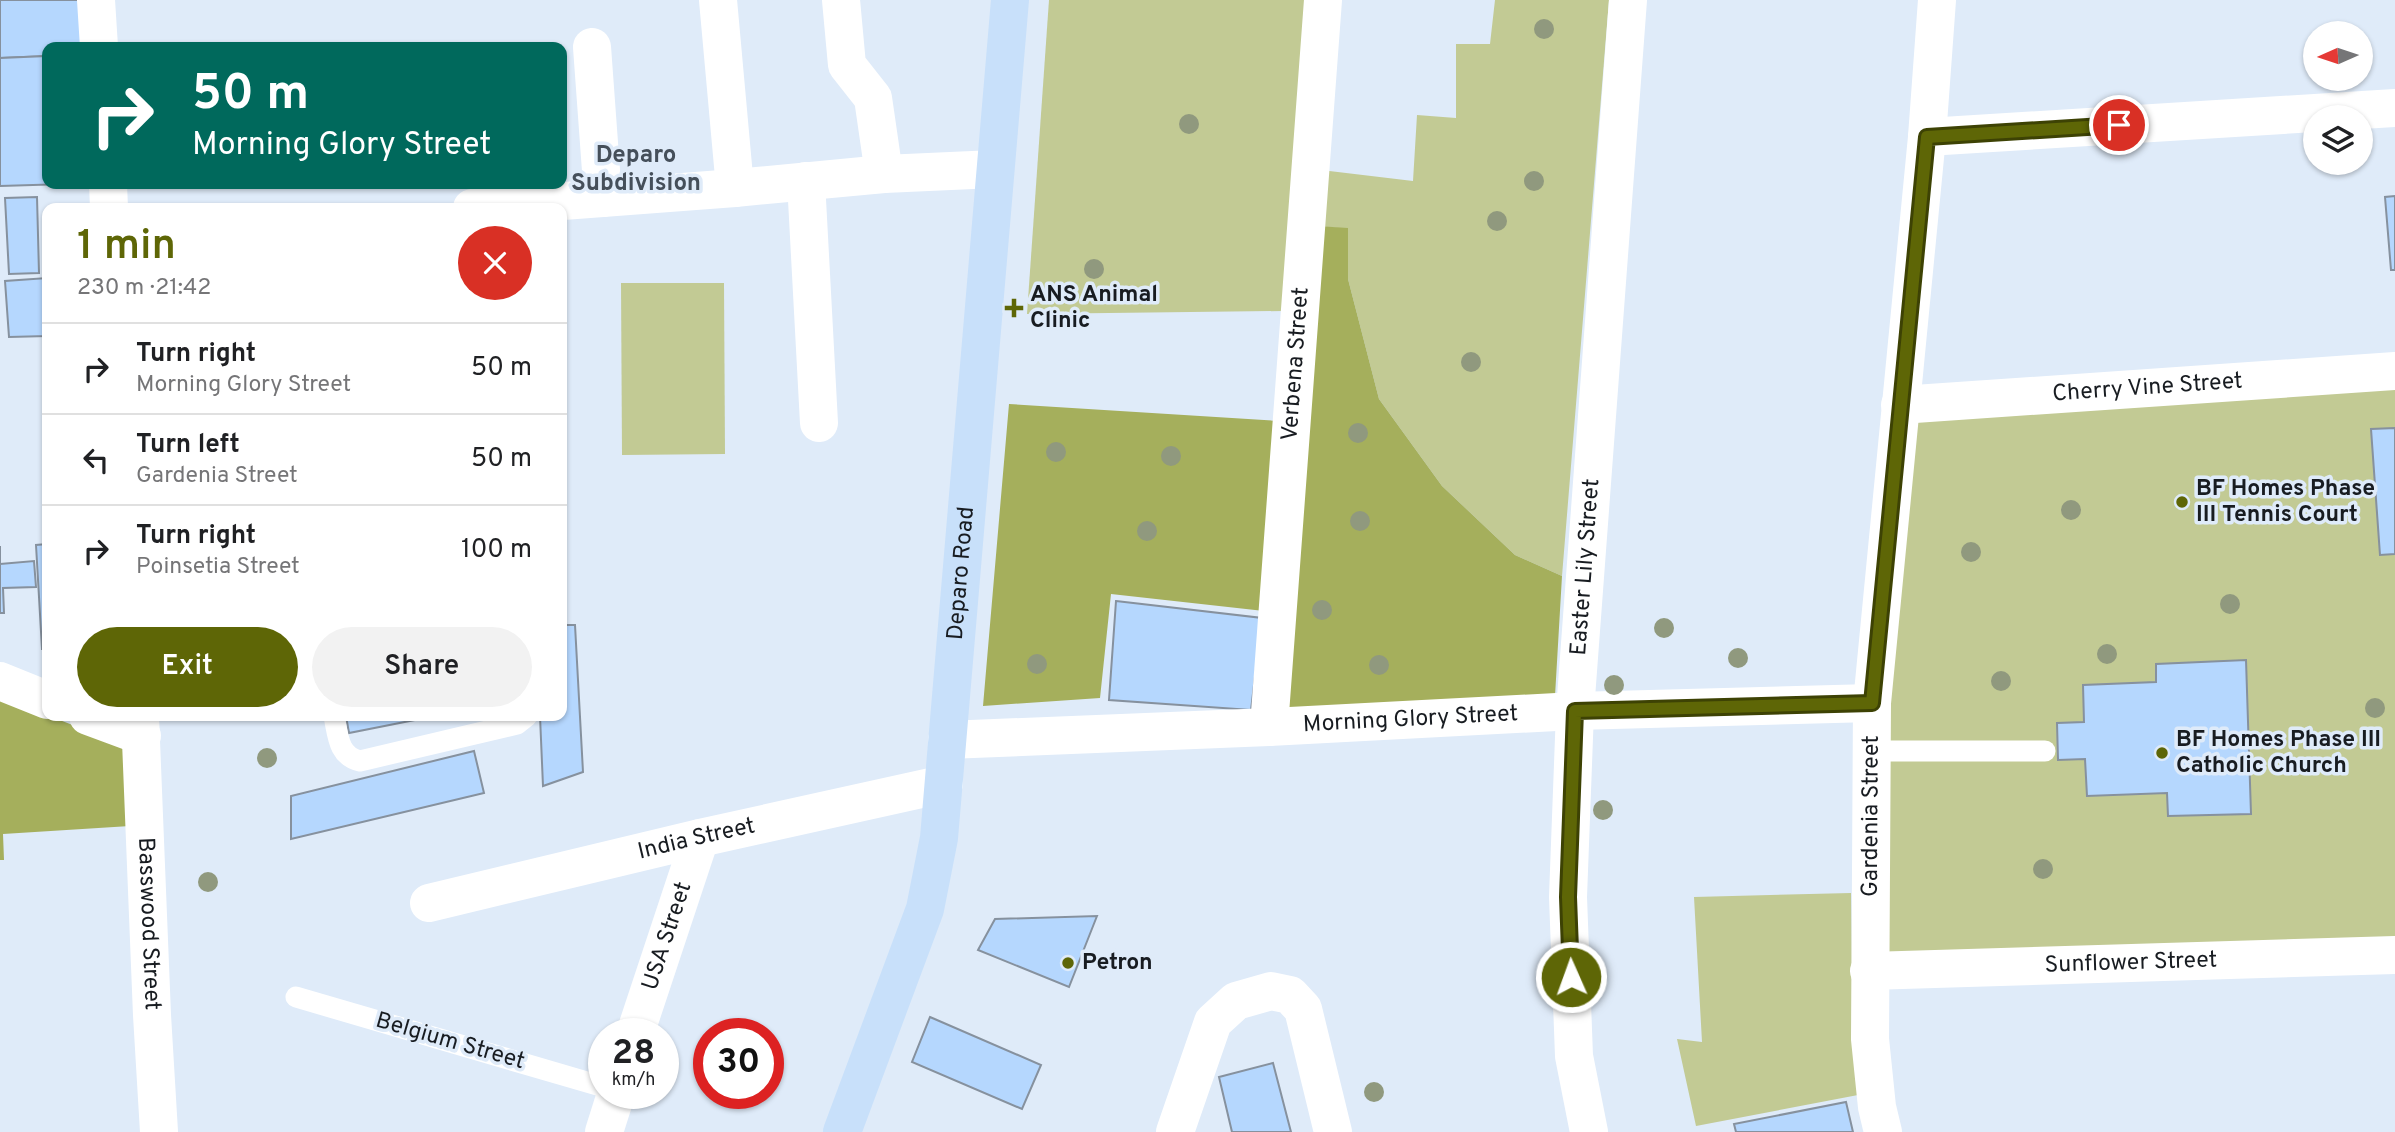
<!DOCTYPE html>
<html lang="en">
<head>
<meta charset="utf-8">
<style>
	:root { --surface:#fff; --page:#f2f2f2; --text:#202124; --muted:#757577; --line:#e0e0e0; --accent:#5e6606 }
	body { margin:0; font-family:Overpass,sans-serif; background:var(--page); color:var(--text); height:100vh; display:flex; flex-direction:column; font-size:26px; white-space:nowrap }
	* { box-sizing:border-box; margin:0 }
	p { font-size:23px; color:var(--muted) }
	.icon { flex:none; width:38px; height:38px; fill:none; stroke:currentColor; stroke-width:2; stroke-linecap:round; stroke-linejoin:round }
	.map { position:relative; flex:1; overflow:hidden }
	.side { position:absolute; left:42px; top:203px; width:525px; height:518px; display:flex; flex-direction:column; background:var(--surface); border-radius:14px; box-shadow:0 2px 5px #0004 }
	.side>* { flex:none }
	.hud { position:absolute; left:42px; top:42px; width:525px; height:147px; border-radius:14px; box-shadow:0 2px 5px #0004; background:#00695c; color:#fff; overflow:hidden }
	.needle { width:46px; rotate:267deg }
	.controls { position:absolute; left:2303px; top:21px; display:grid; gap:14px }
	.controls a { display:grid; place-items:center; width:70px; height:70px; border-radius:50%; background:var(--surface); box-shadow:0 2px 5px #0004; font-size:35px }
	.speed { position:absolute; left:588px; top:1018px; display:flex; gap:14px; font-size:35px; font-weight:700; text-align:center }
	.speed>* { display:grid; place-content:center; width:91px; height:91px; border-radius:50%; background:var(--surface); box-shadow:0 2px 5px #0004; line-height:1 }
	.speed small { font-size:18px; font-weight:400 }
	.speed .limit { border:10px solid #d22; background:#fff; color:#111 }
	.pin { position:absolute; display:grid; place-items:center; width:60px; height:60px; color:#fff; margin:-30px; border:4px solid #fff; border-radius:50%; box-shadow:0 2px 7px #0007 }
	.me { position:absolute; width:77px; margin:-38px; rotate:358deg; stroke-linejoin:round; filter:drop-shadow(0 0 5px #0008) }
	.turn { display:flex; align-items:center; gap:24px; height:147px; padding:0 35px; font-size:32px }
	.turn .icon { width:91px; height:91px; stroke-width:2.5 }
	.turn b { display:block; font-size:49px; line-height:60px }
	.round { display:grid; place-items:center; flex:none; width:74px; height:74px; border-radius:37px; background:var(--page) }
	.overview { display:flex; align-items:center; justify-content:space-between; height:119px; padding:0 35px }
	h1 { font-size:42px; font-weight:600; line-height:52px; color:var(--accent) }
	.cta { display:flex; gap:14px; margin-top:auto; padding:14px 35px }
	.cta a { flex:1; height:80px; border-radius:42px; background:var(--accent); color:#fff; font-size:28px; font-weight:600; line-height:80px; text-align:center }
	.cta a+a { background:var(--page); color:var(--text) }
	ul { padding:0; list-style:none }
	li { display:flex; align-items:center; gap:21px; height:91px; padding:0 35px; border-top:2px solid var(--line) }
	li div { flex:1 }
	li b { display:block; font-size:26px }
	li em { font-style:normal }
	.map>svg:first-child { display:block }
	.green { fill:#c2ca94 }
	.forest { fill:#a5af5c }
	.building { fill:#b5d7fe; stroke:#86919e; stroke-width:2 }
	.lines { fill:none; stroke-linecap:round; stroke-linejoin:round }
	.service { stroke:#fff; stroke-width:21 }
	.minor { stroke:#fff; stroke-width:38 }
	.secondary { stroke:#c8e0fa; stroke-width:38 }
	.tree { fill:#90997e }
	.route-casing { stroke:#3d4204; stroke-width:18 }
	.route { stroke:#5e6606; stroke-width:12 }
	.poi-dot { fill:#5e6606; stroke:#dfebf9; stroke-width:2.5 }
	.labels { text-anchor:middle; dominant-baseline:central; stroke-width:7; stroke-linejoin:round; paint-order:stroke }
	.poi-label { font-size:23px; font-weight:bold; fill:#181c21; stroke:#dfebf9; text-anchor:start }
	.street-label { font-size:23px; fill:#181c21; stroke:#dfebf9 }
	.neighbourhood-label { font-size:24px; font-weight:bold; fill:#454f5a; stroke:#dfebf9 }
</style>
</head>
<body>
<div class="map">
<svg width="2395" height="1132" viewBox="0 0 2395 1132">
	<rect width="100%" height="100%" fill="#dfebf9"/>
	<g class="green">
		<polygon points="1049,0 1307,0 1282,311 1027,314"/>
		<polygon points="1495,0 1609,0 1562,576 1515,555 1442,486 1379,399 1348,279 1348,229 1317,226 1321,170 1413,181 1417,115 1456,118 1456,44 1490,44"/>
		<polygon points="621,283 724,283 725,454 622,455"/>
		<polygon points="2395,384 2395,945 1880,961 1882,751 1908,418"/>
		<polygon points="1851,893 1853,1041 1858,1095 1696,1126 1677,1039 1702,1042 1694,897"/>
	</g>
	<g class="forest">
		<polygon points="1317,226 1348,228 1348,279 1379,399 1442,486 1515,555 1562,576 1555,696 1285,711"/>
		<polygon points="1009,404 1278,421 1264,611 1111,594 1100,698 983,706"/>
		<polygon points="0,697 127,746 130,826 3,834 4,860 0,860"/>
	</g>
	<g class="building">
		<polygon points="0,0 82,0 85,47 47,47 47,56 0,58"/>
		<polygon points="47,56 47,184 66,184 0,186 0,58"/>
		<polygon points="2395,196 2395,270 2391,270 2385,197"/>
		<polygon points="37,197 39,273 9,274 5,198"/>
		<polygon points="47,278 47,336 9,337 5,281"/>
		<polygon points="2395,428 2395,554 2380,555 2371,429"/>
		<polygon points="47,544 47,649 42,649 36,545"/>
		<polygon points="0,546 0,564 34,561 36,587 3,588 4,613 0,613"/>
		<polygon points="1116,601 1262,618 1251,710 1109,700"/>
		<polygon points="562,625 575,625 583,772 543,786 540,716 562,716"/>
		<polygon points="2246,660 2251,814 2168,816 2167,793 2087,796 2085,759 2058,760 2057,723 2084,722 2083,685 2156,682 2156,664"/>
		<polygon points="346,716 435,716 349,733"/>
		<polygon points="474,751 484,793 291,839 291,796"/>
		<polygon points="1097,916 1069,987 978,950 995,919"/>
		<polygon points="930,1017 1041,1065 1022,1109 912,1062"/>
		<polygon points="1273,1063 1291,1132 1232,1132 1219,1077"/>
		<polygon points="1846,1102 1853,1132 1736,1132 1734,1124"/>
	</g>
	<g class="lines">
		<g class="service">
			<path d="M 334,716 C 338,735 338,756 360,761 L 517,724 L 527,716"/>
			<polyline points="1871,751 2045,751"/>
			<polyline points="296,997 604,1087"/>
		</g>
		<g class="minor">
			<polyline points="96,0 99,47"/>
			<polyline points="718,0 735,188"/>
			<polyline points="841,0 847,65 873,98 884,174"/>
			<polyline points="592,47 603,198"/>
			<polyline points="1927,137 2395,108"/>
			<polyline points="806,181 819,423"/>
			<polyline points="108,184 109,208"/>
			<polyline points="472,208 735,188 884,174 995,169"/>
			<path id="s1" d="M 1900,405 L 2395,371"/>
			<polyline points="0,681 47,700"/>
			<polyline points="88,716 142,736"/>
			<path id="s2" d="M 140,716 L 152,1015 L 159,1132"/>
			<path id="s3" d="M 1269,727 L 1323,0"/>
			<path id="s4" d="M 947,740 L 1269,727 L 1575,711 L 1872,703"/>
			<path id="s5" d="M 429,903 L 700,838 L 944,784"/>
			<path id="s6" d="M 1869,971 L 2395,955"/>
			<path id="s7" d="M 635,1034 L 700,838"/>
			<polyline points="604,1132 616,1094"/>
			<polyline points="1175,1132 1213,1022 1236,1001 1271,991 1290,995 1303,1009 1333,1132"/>
			<path id="s8" d="M 1589,1132 L 1574,1056 L 1568,897 L 1575,711 L 1628,0"/>
			<path id="s9" d="M 1883,1132 L 1877,1107 L 1870,1039 L 1872,703 L 1927,137 L 1937,0"/>
		</g>
		<path class="secondary" id="s10" d="M 842,1132 L 925,909 L 939,838 L 1010,0"/>
	</g>
	<g class="tree">
		<circle cx="1544" cy="29" r="10"/>
		<circle cx="1189" cy="124" r="10"/>
		<circle cx="1534" cy="181" r="10"/>
		<circle cx="1497" cy="221" r="10"/>
		<circle cx="1094" cy="269" r="10"/>
		<circle cx="1471" cy="362" r="10"/>
		<circle cx="1358" cy="433" r="10"/>
		<circle cx="1056" cy="452" r="10"/>
		<circle cx="1171" cy="456" r="10"/>
		<circle cx="2071" cy="510" r="10"/>
		<circle cx="1360" cy="521" r="10"/>
		<circle cx="1147" cy="531" r="10"/>
		<circle cx="1971" cy="552" r="10"/>
		<circle cx="2230" cy="604" r="10"/>
		<circle cx="1322" cy="610" r="10"/>
		<circle cx="1664" cy="628" r="10"/>
		<circle cx="2107" cy="654" r="10"/>
		<circle cx="1738" cy="658" r="10"/>
		<circle cx="1037" cy="664" r="10"/>
		<circle cx="1379" cy="665" r="10"/>
		<circle cx="2001" cy="681" r="10"/>
		<circle cx="1614" cy="685" r="10"/>
		<circle cx="2375" cy="708" r="10"/>
		<circle cx="267" cy="758" r="10"/>
		<circle cx="1603" cy="810" r="10"/>
		<circle cx="2043" cy="869" r="10"/>
		<circle cx="208" cy="882" r="10"/>
		<circle cx="1374" cy="1092" r="10"/>
	</g>
	<g class="lines">
		<defs>
			<polyline id="route" points="1571,977 1568,897 1575,711 1872,703 1927,137 2119,125"/>
		</defs>
		<use href="#route" class="route-casing"/>
		<use href="#route" class="route"/>
	</g>
	<g class="poi-dot">
		<path d="M1010.5 297.5h7v7h7v7h-7v7h-7v-7h-7v-7h7z"/>
		<circle cx="2182" cy="502" r="7"/>
		<circle cx="2162" cy="753" r="7"/>
		<circle cx="1068" cy="963" r="7"/>
	</g>
	<g class="labels">
		<g class="poi-label">
			<text x="1030" y="295">ANS Animal<tspan x="1030" dy="26">Clinic</tspan></text>
			<text x="2196" y="489">BF Homes Phase<tspan x="2196" dy="26">III Tennis Court</tspan></text>
			<text x="2176" y="740">BF Homes Phase III<tspan x="2176" dy="26">Catholic Church</tspan></text>
			<text x="1082" y="963">Petron</text>
		</g>
		<g class="street-label">
			<text stroke="none"><textPath href="#s3" startOffset="364">Verbena Street</textPath></text>
			<text stroke="none"><textPath href="#s1" startOffset="248">Cherry Vine Street</textPath></text>
			<text stroke="none"><textPath href="#s8" startOffset="567">Easter Lily Street</textPath></text>
			<text stroke="none"><textPath href="#s10" startOffset="576">Deparo Road</textPath></text>
			<text stroke="none"><textPath href="#s4" startOffset="464">Morning Glory Street</textPath></text>
			<text stroke="none"><textPath href="#s9" startOffset="317">Gardenia Street</textPath></text>
			<text stroke="none"><textPath href="#s5" startOffset="275">India Street</textPath></text>
			<text stroke="none"><textPath href="#s2" startOffset="208">Basswood Street</textPath></text>
			<text stroke="none"><textPath href="#s7" startOffset="103">USA Street</textPath></text>
			<text stroke="none"><textPath href="#s6" startOffset="262">Sunflower Street</textPath></text>
			<text transform="translate(450 1042) rotate(16)">Belgium Street</text>
		</g>
		<g class="neighbourhood-label">
			<text x="636" y="156">Deparo<tspan x="636" dy="28">Subdivision</tspan></text>
		</g>
	</g>
</svg>
<div class="controls">
<a><svg class="needle" viewBox="-14 -14 28 28"><path d="M0-13l5 13h-10z" fill="#e53935"/><path d="M0 13l5-13h-10z" fill="#757577"/></svg></a>
<a><svg class="icon" aria-label="layers" viewBox="0 0 24 24"><path d="M12 4l9 5-9 5-9-5zM3 14l9 5 9-5"/></svg></a>
</div>
<div class="speed"><div>28<small>km/h</small></div><div class="limit">30</div></div>
<div class="pin" style="left:2119px;top:125px;background:#d93025"><svg class="icon" aria-label="arrive" viewBox="0 0 24 24"><path d="M6 21V4h12l-3 4 3 4H6"/></svg></div>
<svg class="me" style="left:1571px;top:977px" viewBox="-20 -20 40 40"><circle r="17" fill="#5e6606" stroke="#fff" stroke-width="3"/><path d="M0-11L8 9 0 5-8 9z" fill="#fff"/></svg>
<div class="hud">
<div class="turn"><svg class="icon" aria-label="right" viewBox="0 0 24 24"><path d="M7 20v-9h11M14 6l5 5-5 5"/></svg><div><b>50 m</b>Morning Glory Street</div></div>
</div>
<section class="side">
<div class="overview"><div><h1>1 min</h1><p>230 m · 21:42</p></div><a class="round" style="background:#d93025;color:#fff"><svg class="icon" aria-label="close" viewBox="0 0 24 24"><path d="M6 6l12 12M18 6L6 18"/></svg></a></div>
<ul>
<li><svg class="icon" aria-label="right" viewBox="0 0 24 24"><path d="M7 20v-9h11M14 6l5 5-5 5"/></svg><div><b>Turn right</b><p>Morning Glory Street</p></div><em>50 m</em></li>
<li><svg class="icon" aria-label="left" viewBox="0 0 24 24"><path d="M17 20v-9H6M10 6l-5 5 5 5"/></svg><div><b>Turn left</b><p>Gardenia Street</p></div><em>50 m</em></li>
<li><svg class="icon" aria-label="right" viewBox="0 0 24 24"><path d="M7 20v-9h11M14 6l5 5-5 5"/></svg><div><b>Turn right</b><p>Poinsetia Street</p></div><em>100 m</em></li>
</ul>
<div class="cta"><a>Exit</a><a>Share</a></div>
</section>
</div>
</body>
</html>
